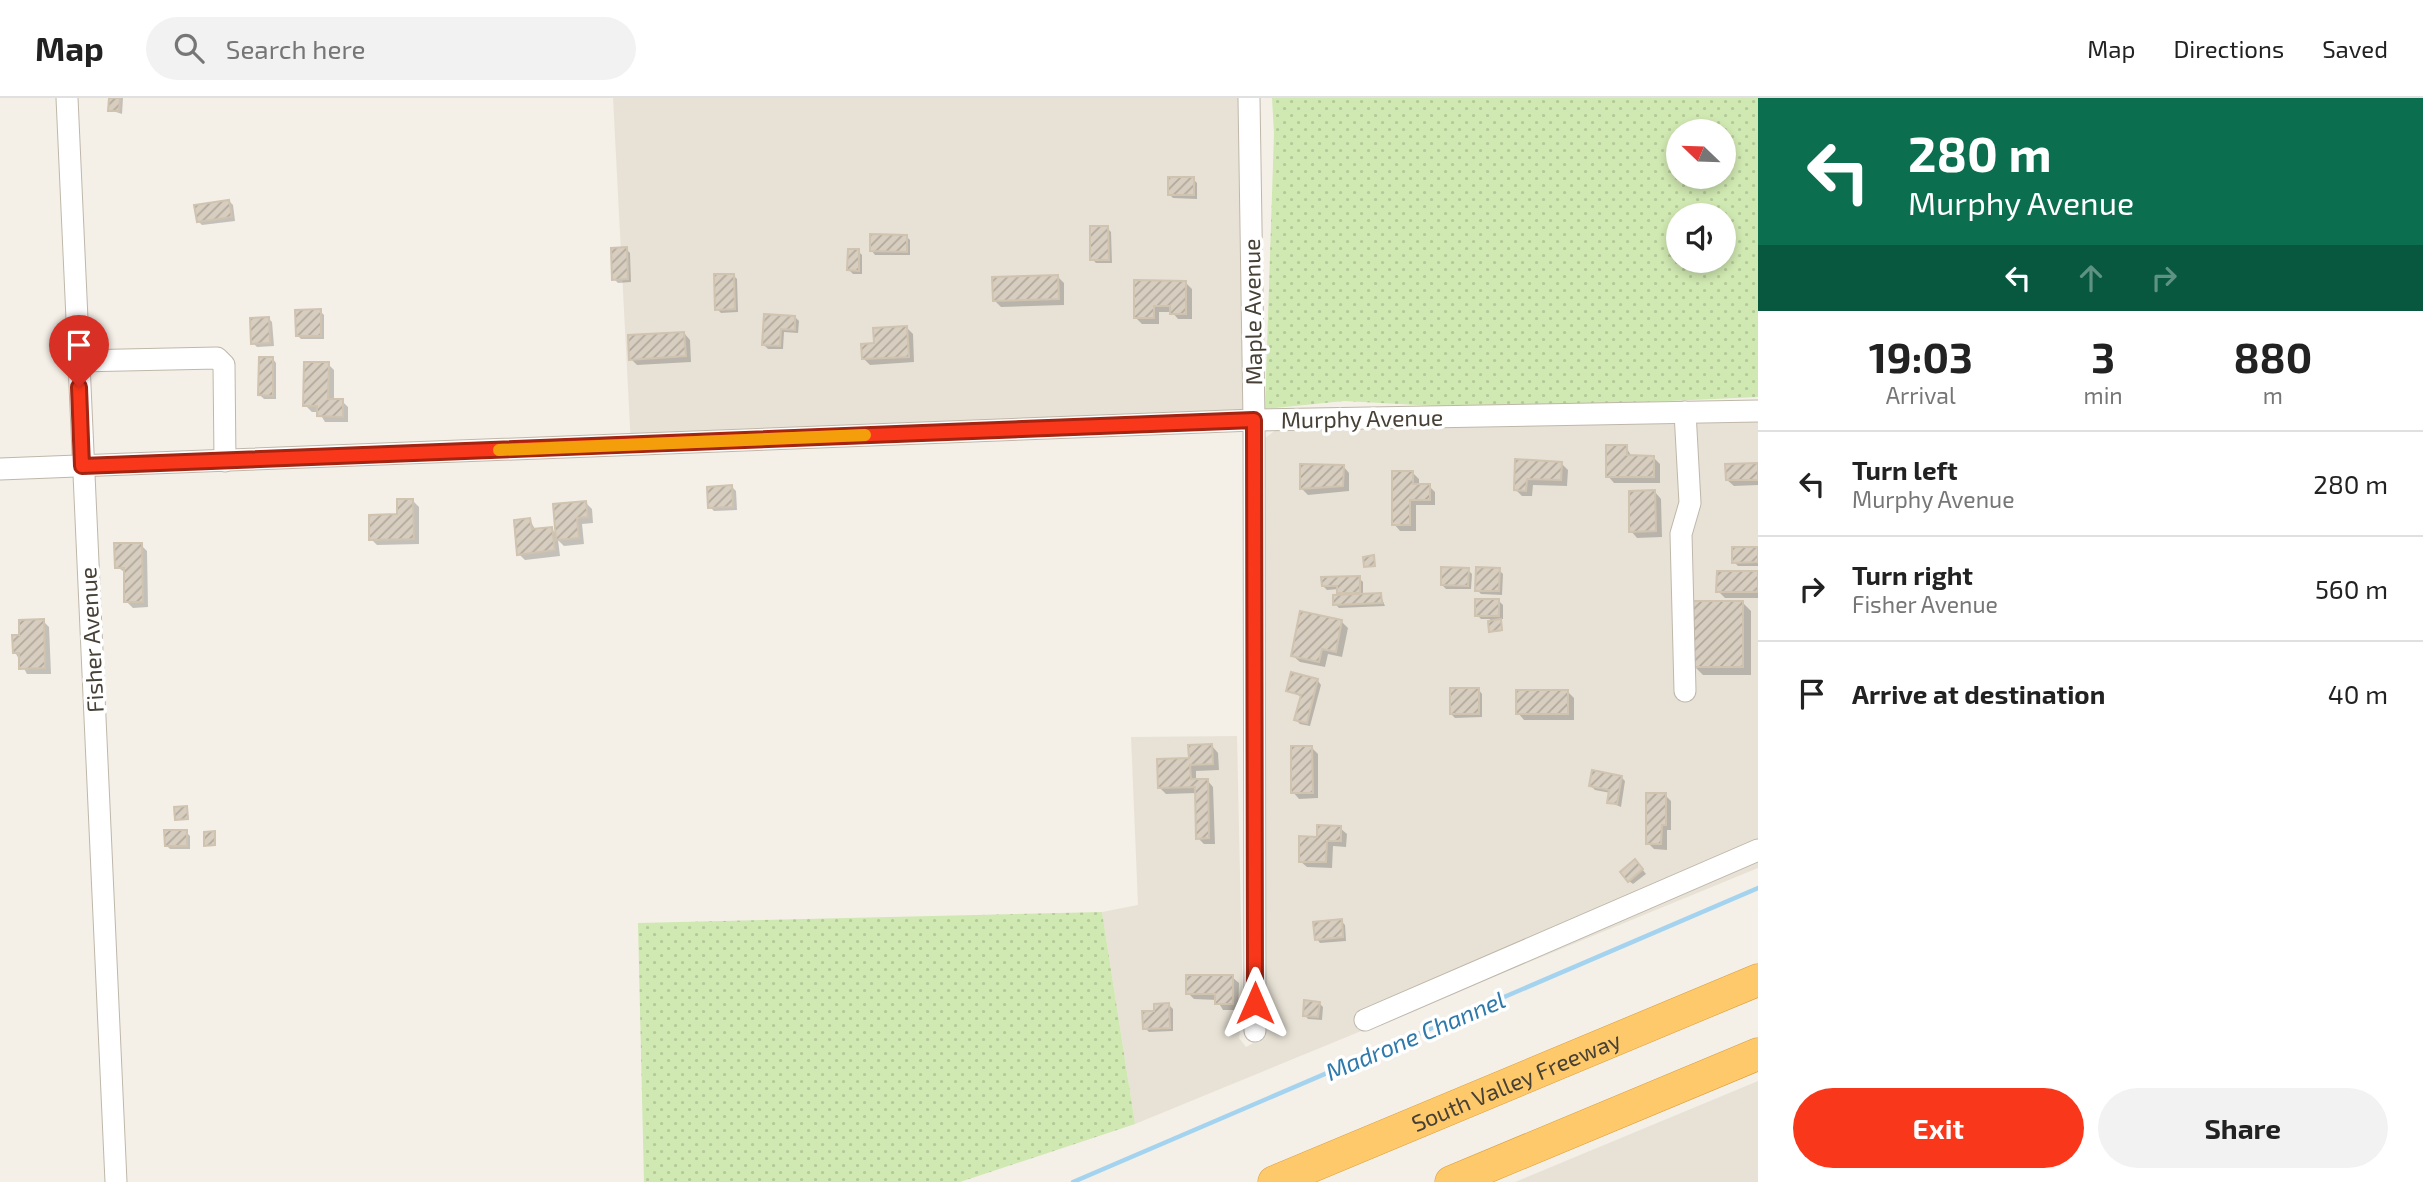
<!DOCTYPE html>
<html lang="en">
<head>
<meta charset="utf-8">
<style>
	:root { --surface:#fff; --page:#f2f2f2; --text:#222; --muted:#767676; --line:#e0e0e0; --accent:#f9371a }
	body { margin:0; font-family:"Exo 2",sans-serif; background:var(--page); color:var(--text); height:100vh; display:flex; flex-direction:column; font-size:26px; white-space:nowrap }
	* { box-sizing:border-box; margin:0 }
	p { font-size:23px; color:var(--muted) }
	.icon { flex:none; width:38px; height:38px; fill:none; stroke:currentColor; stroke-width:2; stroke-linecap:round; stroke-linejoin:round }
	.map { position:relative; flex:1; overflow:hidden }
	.panel { display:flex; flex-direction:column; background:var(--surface); width:665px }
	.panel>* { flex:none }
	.guide { background:#0b6e4f; color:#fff; overflow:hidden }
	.needle { width:46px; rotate:293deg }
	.fabs { position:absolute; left:1666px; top:21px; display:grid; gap:14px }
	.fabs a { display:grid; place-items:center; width:70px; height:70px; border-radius:50%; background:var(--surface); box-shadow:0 4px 10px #0003; font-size:35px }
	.pin { position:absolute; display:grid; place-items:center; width:60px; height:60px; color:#fff; margin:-72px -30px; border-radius:50% 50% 50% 0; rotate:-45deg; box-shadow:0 0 7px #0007 }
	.pin .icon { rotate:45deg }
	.me { position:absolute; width:77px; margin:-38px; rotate:0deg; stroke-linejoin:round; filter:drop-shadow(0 0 5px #0008) }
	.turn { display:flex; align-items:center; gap:24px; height:147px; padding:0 35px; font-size:32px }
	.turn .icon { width:91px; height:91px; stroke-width:2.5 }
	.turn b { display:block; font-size:49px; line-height:60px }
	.lanes { display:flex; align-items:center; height:66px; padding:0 35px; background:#0003; justify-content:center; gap:35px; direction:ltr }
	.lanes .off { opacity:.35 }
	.eta { display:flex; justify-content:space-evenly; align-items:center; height:119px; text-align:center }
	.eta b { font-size:42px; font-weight:700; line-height:49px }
	.cta { display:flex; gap:14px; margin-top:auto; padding:14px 35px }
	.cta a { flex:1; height:80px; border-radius:42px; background:var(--accent); color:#fff; font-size:28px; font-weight:700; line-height:80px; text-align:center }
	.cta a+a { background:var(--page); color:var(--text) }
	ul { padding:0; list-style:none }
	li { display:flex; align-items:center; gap:21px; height:105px; padding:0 35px; border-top:2px solid var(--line) }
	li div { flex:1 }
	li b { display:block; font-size:26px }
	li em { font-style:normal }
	header { display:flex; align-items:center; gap:42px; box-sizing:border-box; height:98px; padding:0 35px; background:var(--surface); border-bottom:2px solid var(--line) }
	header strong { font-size:33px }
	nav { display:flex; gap:38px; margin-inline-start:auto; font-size:24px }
	.search { width:490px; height:63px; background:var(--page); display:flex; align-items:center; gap:18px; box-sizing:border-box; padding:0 24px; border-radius:38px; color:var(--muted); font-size:26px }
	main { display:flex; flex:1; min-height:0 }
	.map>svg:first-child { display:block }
	.residential { fill:#e8e2d6 }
	.grass { fill:url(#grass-dots); fill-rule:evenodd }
	.shadow { fill:#0003 }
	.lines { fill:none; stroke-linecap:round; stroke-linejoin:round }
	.stream { stroke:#a4d3f0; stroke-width:4.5 }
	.building { fill:url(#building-hatch); stroke:#d0c3b0; stroke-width:2 }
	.minor-casing { stroke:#bfb7aa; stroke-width:23 }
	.highway-casing { stroke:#dd9d39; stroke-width:33 }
	.minor { stroke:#fff; stroke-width:21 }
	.highway { stroke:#fdc96a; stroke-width:32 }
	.route-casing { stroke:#a22411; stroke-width:18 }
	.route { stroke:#f9371a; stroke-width:12 }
	.slow { stroke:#f59e0b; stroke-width:12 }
	.labels { text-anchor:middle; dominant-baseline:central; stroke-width:7; stroke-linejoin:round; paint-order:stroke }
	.street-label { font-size:23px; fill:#474036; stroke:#fff }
	.water-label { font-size:24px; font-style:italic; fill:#2e79ab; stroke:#fff }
</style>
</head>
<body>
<header>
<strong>Map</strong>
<div class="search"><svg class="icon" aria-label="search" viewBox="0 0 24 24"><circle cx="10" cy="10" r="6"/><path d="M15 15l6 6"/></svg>Search here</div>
<nav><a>Map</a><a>Directions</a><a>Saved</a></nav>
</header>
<main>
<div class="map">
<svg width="1758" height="1084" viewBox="0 0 1758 1084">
	<defs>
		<pattern id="grass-dots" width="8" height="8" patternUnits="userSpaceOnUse" patternTransform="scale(1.75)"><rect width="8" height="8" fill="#d0e8b1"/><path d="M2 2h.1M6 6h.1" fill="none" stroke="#b4c899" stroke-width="1.8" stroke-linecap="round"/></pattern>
		<pattern id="building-hatch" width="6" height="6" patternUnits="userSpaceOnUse" patternTransform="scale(1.75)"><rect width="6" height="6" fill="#d8cec0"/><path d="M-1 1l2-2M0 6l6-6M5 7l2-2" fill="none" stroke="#b1a99d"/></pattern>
	</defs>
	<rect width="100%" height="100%" fill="#f4f0e8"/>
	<g class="residential">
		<polygon points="613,0 1247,0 1249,317 631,348"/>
		<polygon points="1758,322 1758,770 1135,1026 1102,814 1138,807 1131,639 1237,638 1243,915 1239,940 1246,949 1266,938 1262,342 1277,331"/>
		<polygon points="1758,983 1758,1084 1515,1084"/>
	</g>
	<g class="grass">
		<path d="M 1272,0 L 1758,0 L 1758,299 L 1490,311 L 1344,303 L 1265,311 L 1274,35 ZM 1678,33 L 1724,33 L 1724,79 L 1678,79 ZM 1678,117 L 1724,117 L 1724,163 L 1678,163 Z"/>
		<polygon points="1102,814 1135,1026 960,1084 644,1084 638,825"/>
	</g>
	<g class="shadow">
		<polygon points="110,0 123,0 122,16 110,12"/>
		<polygon points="1193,81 1197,85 1197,101 1173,100 1169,96"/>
		<polygon points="229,103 233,107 235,123 202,127 198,123"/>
		<polygon points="1107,130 1111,134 1112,165 1096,165 1092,161"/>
		<polygon points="906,138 910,142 910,157 875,157 872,153"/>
		<polygon points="626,151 630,155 631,184 618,185 614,181"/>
		<polygon points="858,153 862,157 862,176 853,176 849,172"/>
		<polygon points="733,177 737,181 738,214 721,215 717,211"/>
		<polygon points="1057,178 1064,185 1064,207 1001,209 995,203"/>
		<polygon points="1186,185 1192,191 1192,221 1178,221 1172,214 1159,214 1159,226 1142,226 1135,219"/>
		<polygon points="320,213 324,217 324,241 301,241 297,237"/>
		<polygon points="765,218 795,219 799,223 798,235 784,234 783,251 768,251 764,247"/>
		<polygon points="268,220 272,224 274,248 257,249 253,245"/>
		<polygon points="906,229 913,236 914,264 870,267 863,260"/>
		<polygon points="684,235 690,242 691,264 637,267 631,261"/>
		<polygon points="273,261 276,265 276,301 264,301 260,297"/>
		<polygon points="328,266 334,272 334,303 342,303 348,309 348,324 325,324 319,314 312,314 305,307"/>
		<polygon points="1626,349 1632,359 1653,359 1660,366 1660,385 1614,385 1608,378"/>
		<polygon points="1517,363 1561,365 1568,372 1567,388 1533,387 1532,398 1522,398 1515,391"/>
		<polygon points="1758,366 1758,387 1734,388 1727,382 1727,368"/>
		<polygon points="1343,368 1349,375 1349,393 1308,397 1302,391"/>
		<polygon points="1412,374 1419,381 1419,388 1429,388 1435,394 1435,407 1416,407 1416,433 1400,433 1394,426"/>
		<polygon points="732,389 736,393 737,412 714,413 710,409"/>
		<polygon points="1655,394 1661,401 1662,439 1637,440 1631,433"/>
		<polygon points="412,402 419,409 419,446 377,447 371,441"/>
		<polygon points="586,405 592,411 593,425 582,426 584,446 564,448 558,442 560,458 525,462 519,456 530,422 536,433 552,431 557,437"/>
		<polygon points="141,447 147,453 148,509 133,510 126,503 126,475 117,469"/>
		<polygon points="1734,451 1758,451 1758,468 1738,468 1734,464"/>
		<polygon points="1468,472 1472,476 1471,491 1446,491 1442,487"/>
		<polygon points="1499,472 1503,476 1502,497 1481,496 1477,492"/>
		<polygon points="1718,475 1758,475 1758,500 1725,500 1718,493"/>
		<polygon points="1359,480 1363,484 1363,497 1380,496 1385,508 1339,510 1335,506 1342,497 1339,491 1327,492 1323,488"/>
		<polygon points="1499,503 1503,507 1503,521 1499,521 1503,533 1492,534 1490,521 1481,521 1477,517"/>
		<polygon points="1743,505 1751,513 1751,577 1703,577 1694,568"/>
		<polygon points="43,523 49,529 51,576 27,576 15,554 21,538"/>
		<polygon points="1341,523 1348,530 1342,559 1328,556 1325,569 1300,564 1293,558"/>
		<polygon points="1318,583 1321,587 1310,628 1300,626 1296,622 1302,599 1288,592"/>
		<polygon points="1479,592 1482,596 1482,619 1455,620 1451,616"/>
		<polygon points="1568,594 1574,600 1574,622 1524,622 1518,615"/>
		<polygon points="1212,648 1218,655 1219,672 1196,673 1196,683 1207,682 1213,689 1215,746 1204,746 1198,740 1197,695 1166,696 1159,689"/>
		<polygon points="1312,650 1318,656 1318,700 1299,701 1293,694"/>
		<polygon points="1621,679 1625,683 1621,709 1609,704 1611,695 1595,692 1591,688"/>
		<polygon points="1665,697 1671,703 1671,732 1667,732 1667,752 1654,751 1648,745"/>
		<polygon points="1340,730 1347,736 1346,749 1333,748 1332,770 1307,769 1300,763 1319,741"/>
		<polygon points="186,734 190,738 190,751 170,751 166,747"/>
		<polygon points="1639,767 1646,776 1633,786 1629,783"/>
		<polygon points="1341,823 1345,827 1346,843 1320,845 1317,841"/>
		<polygon points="1232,879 1239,885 1238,912 1223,912 1217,902 1194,901 1188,895"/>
		<polygon points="1319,905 1323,909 1322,922 1308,921 1305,917"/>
		<polygon points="1169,907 1173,911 1173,933 1149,934 1145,930 1156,915"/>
	</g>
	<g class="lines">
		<polyline class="stream" points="1073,1084 1758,790"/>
	</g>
	<g class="building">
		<polygon points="109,0 120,0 119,13 108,13"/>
		<rect x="1168" y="79" width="26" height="18"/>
		<polygon points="229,102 232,119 197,124 194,107"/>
		<polygon points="1090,128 1108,128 1109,162 1090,162"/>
		<polygon points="870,136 907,137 907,154 870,153"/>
		<polygon points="627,149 628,181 612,182 611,150"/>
		<polygon points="848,151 859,151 859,173 847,172"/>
		<polygon points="714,176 734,176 735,211 715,212"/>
		<polygon points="1058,177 1059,201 993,203 992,179"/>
		<polygon points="1134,182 1186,183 1186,216 1170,216 1170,208 1154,208 1154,220 1134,220"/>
		<polygon points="321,211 321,238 296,238 295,212"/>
		<polygon points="764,216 795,218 795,232 781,231 780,248 762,247"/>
		<polygon points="269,219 270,245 251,246 250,220"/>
		<polygon points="907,228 909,259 862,261 861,246 874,245 873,230"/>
		<polygon points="684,234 686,258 629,262 628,237"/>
		<polygon points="259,259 273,259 273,298 258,297"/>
		<polygon points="304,264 329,264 328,301 343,301 343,319 317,318 317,308 303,308"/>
		<polygon points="1606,347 1627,347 1627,357 1654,358 1654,379 1606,379"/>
		<polygon points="1515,361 1562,364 1561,382 1527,381 1526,393 1514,392"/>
		<polygon points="1758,365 1758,382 1726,382 1725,366"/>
		<polygon points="1300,366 1344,367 1343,388 1300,391"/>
		<polygon points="1392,373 1413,373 1413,386 1430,386 1430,402 1410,402 1410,427 1392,427"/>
		<polygon points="732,387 733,409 708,410 707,389"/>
		<polygon points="1655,392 1656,433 1629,434 1629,393"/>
		<polygon points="397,401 413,401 414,441 369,442 369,417 397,416"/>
		<polygon points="586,403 588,419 577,420 579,440 556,442 553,406"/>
		<polygon points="530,420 532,431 552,429 555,452 517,457 514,422"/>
		<polygon points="114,445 142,445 143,504 124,504 124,470 115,470"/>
		<polygon points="1732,449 1758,449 1758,464 1732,465"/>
		<polygon points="1374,457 1375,468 1364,469 1363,459"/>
		<polygon points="1441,469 1469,470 1468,488 1441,487"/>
		<polygon points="1476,469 1500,470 1499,493 1475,493"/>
		<polygon points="1717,473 1758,473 1758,494 1716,494"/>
		<polygon points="1360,478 1360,495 1337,495 1337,488 1322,488 1321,479"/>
		<polygon points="1381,495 1382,505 1333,507 1333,497"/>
		<rect x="1475" y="501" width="24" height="17"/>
		<polygon points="1693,503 1743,503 1743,569 1692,569"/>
		<polygon points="1300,513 1342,522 1336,554 1322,551 1319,564 1291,558"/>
		<polygon points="44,521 45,570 19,571 19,555 13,555 12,537 19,537 19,522"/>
		<polygon points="1501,521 1502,532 1489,534 1488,523"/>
		<polygon points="1291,574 1318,581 1307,625 1294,622 1301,597 1286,593"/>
		<rect x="1450" y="590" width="29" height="26"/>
		<rect x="1516" y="592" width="52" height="24"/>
		<polygon points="1212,646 1213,666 1190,667 1191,681 1208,681 1209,740 1196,741 1195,689 1158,690 1157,661 1189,660 1188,647"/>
		<polygon points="1291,648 1312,648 1313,695 1291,695"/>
		<polygon points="1592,672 1622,678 1617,706 1607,705 1609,692 1589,688"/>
		<polygon points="1646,695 1666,695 1666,727 1662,727 1661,746 1646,746"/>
		<polygon points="187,708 188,721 175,722 174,709"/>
		<polygon points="1317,727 1341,728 1341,743 1327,743 1326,764 1299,764 1299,738 1317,739"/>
		<polygon points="164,732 187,732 187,748 165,748"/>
		<polygon points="215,733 215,747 204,748 204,734"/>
		<polygon points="1635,761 1643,771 1628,784 1620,774"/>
		<polygon points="1342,821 1343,839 1315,842 1313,824"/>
		<polygon points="1186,877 1233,877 1233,906 1215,906 1215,896 1186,896"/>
		<polygon points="1304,902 1320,904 1318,919 1303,918"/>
		<polygon points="1169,905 1170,930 1143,931 1142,913 1154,913 1154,906"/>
	</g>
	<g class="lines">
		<defs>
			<g id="minor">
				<polyline points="67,0 116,1084"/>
				<polyline points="1249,0 1254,322 1255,933"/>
				<polyline points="78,263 217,260 224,267 225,363"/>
				<polyline points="1685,314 1690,405 1681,436 1685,593"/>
				<polyline points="0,371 1254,322 1758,313"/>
				<polyline points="1365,922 1758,752"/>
			</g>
			<g id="highway">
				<path id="s1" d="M 1274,1084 L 1758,882"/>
				<polyline points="1451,1084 1758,956"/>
			</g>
		</defs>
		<use href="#minor" class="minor-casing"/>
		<use href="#highway" class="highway-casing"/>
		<use href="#minor" class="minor"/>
		<use href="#highway" class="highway"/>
	</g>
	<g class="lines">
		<defs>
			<polyline id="route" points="79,289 82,368 1254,322 1255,905"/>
		</defs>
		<use href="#route" class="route-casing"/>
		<use href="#route" class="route"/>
		<polyline class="slow" points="499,352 865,337"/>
	</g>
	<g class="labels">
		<g class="street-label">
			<text transform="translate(1252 214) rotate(-91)">Maple Avenue</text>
			<text transform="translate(1362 320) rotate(-1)">Murphy Avenue</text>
			<text transform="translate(91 542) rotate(-93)">Fisher Avenue</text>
			<text stroke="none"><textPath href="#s1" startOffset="262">South Valley Freeway</textPath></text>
		</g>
		<g class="water-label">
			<text transform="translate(1415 937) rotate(-23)">Madrone Channel</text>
		</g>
	</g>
</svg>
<div class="fabs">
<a><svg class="needle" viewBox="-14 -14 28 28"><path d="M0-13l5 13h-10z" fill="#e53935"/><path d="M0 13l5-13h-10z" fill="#767676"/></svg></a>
<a><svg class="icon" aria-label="sound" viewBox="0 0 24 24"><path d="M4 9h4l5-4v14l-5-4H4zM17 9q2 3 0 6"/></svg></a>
</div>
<div class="pin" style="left:79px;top:289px;background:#d93025"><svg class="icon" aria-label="arrive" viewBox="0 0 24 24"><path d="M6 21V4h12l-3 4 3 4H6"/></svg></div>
<svg class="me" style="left:1255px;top:905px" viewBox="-20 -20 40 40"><path d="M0-17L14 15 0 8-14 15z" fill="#f9371a" stroke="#fff" stroke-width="4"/></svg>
</div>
<section class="panel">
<div class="guide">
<div class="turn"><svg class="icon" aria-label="left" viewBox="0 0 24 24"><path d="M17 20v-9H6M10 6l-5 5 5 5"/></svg><div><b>280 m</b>Murphy Avenue</div></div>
<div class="lanes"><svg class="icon" aria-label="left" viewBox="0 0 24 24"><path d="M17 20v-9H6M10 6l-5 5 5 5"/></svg><svg class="icon off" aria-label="ahead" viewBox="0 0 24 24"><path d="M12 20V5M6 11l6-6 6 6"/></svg><svg class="icon off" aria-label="right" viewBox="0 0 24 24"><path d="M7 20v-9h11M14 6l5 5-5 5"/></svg></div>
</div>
<div class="eta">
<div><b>19:03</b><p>Arrival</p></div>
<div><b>3</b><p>min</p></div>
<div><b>880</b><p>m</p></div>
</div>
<ul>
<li><svg class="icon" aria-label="left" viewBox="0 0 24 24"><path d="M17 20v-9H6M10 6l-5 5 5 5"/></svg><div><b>Turn left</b><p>Murphy Avenue</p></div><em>280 m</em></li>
<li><svg class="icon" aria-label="right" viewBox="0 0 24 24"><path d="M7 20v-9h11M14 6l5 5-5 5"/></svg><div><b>Turn right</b><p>Fisher Avenue</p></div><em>560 m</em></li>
<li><svg class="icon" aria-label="arrive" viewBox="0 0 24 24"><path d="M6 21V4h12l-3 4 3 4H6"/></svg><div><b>Arrive at destination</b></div><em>40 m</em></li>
</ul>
<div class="cta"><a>Exit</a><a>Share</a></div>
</section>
</main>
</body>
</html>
